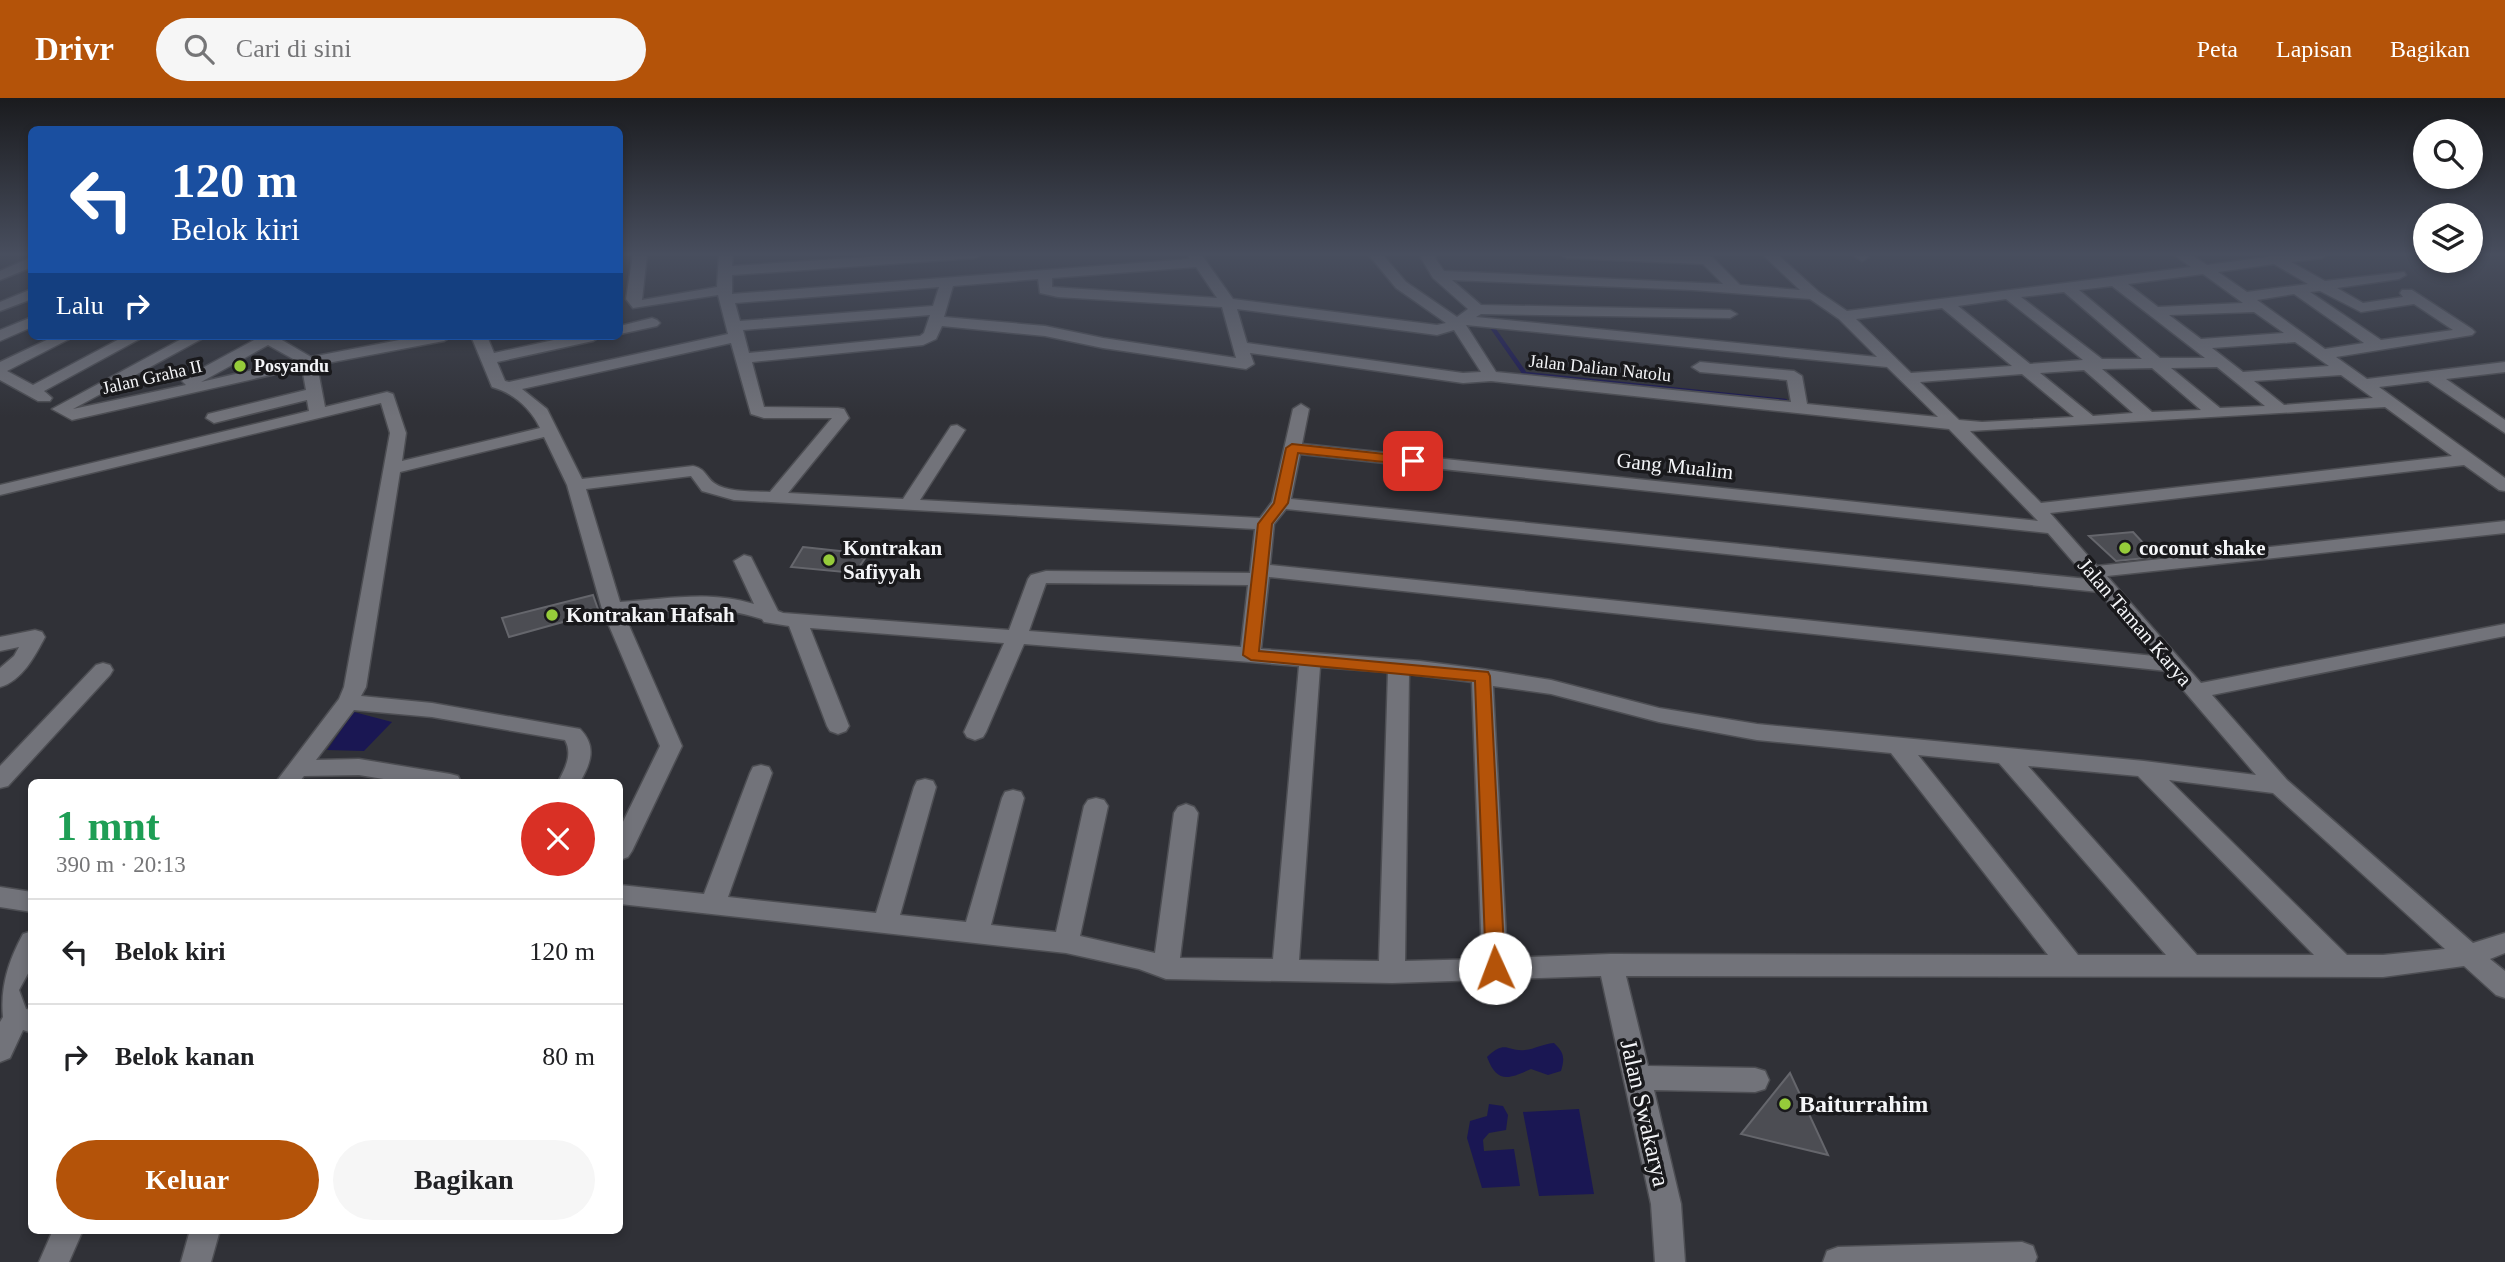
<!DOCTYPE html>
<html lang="id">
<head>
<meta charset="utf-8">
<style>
	:root { --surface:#fff; --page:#f6f6f6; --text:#202124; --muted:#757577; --line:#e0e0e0; --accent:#b45309 }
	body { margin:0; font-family:"Times New Roman",serif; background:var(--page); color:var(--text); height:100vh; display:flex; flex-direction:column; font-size:26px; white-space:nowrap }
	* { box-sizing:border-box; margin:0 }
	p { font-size:23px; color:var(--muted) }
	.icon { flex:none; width:38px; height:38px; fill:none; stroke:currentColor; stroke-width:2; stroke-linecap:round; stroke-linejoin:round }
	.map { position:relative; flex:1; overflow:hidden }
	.details { position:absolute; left:28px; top:681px; width:595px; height:455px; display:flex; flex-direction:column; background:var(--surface); border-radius:10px; box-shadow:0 4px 10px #0003 }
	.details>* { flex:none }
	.top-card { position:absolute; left:28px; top:28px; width:595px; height:214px; border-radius:10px; box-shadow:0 4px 10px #0003; background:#1a4fa0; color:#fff; overflow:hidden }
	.controls { position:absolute; left:2413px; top:21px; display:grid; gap:14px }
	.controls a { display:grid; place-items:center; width:70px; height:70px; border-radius:50%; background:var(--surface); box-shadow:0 4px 10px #0003; font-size:35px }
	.pin { position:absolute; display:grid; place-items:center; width:60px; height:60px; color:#fff; margin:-30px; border-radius:14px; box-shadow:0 4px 10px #0006 }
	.me { position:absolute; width:77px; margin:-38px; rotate:358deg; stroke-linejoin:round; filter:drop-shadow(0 0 5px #0008) }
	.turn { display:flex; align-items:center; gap:24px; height:147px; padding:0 28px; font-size:32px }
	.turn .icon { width:91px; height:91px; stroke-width:2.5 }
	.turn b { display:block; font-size:49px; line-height:60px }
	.then { display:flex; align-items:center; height:66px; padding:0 28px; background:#0003; gap:14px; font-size:26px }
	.round { display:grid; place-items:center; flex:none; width:74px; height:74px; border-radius:37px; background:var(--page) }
	.overview { display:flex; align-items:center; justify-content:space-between; height:119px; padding:0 28px }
	h1 { font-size:42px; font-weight:700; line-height:52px; color:#1e9e55 }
	.cta { display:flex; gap:14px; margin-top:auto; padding:14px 28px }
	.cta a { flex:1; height:80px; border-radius:42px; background:var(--accent); color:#fff; font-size:28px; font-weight:700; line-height:80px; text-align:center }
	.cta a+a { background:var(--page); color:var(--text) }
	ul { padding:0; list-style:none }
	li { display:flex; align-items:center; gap:21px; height:105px; padding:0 28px; border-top:2px solid var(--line) }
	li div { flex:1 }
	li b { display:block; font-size:26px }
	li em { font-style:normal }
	header { display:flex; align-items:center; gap:42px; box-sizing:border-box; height:98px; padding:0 35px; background:var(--accent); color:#fff }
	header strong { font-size:33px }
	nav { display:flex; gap:38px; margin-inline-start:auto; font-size:24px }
	.search { width:490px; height:63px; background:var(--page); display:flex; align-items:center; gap:18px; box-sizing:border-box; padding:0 24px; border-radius:38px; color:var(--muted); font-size:26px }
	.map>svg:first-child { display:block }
	.water { fill:#1a1753 }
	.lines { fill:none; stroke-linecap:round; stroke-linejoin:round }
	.stream { stroke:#1a1753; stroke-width:4.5 }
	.building { fill:#4c4d53; stroke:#65666c; stroke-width:2 }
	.minor-casing { stroke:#4d4e53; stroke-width:3 }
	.minor { fill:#72737a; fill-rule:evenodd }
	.route { fill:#b45309; stroke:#753606; stroke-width:2 }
	.poi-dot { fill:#96cc3a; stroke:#19191c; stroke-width:2.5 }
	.labels { text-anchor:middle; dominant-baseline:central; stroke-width:7; stroke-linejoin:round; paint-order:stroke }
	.far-poi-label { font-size:18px; font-weight:bold; fill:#f4f5f8; stroke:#19191c; text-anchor:start }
	.far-street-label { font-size:18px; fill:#f4f5f8; stroke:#19191c }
	.street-label { font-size:21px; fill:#f4f5f8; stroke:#19191c }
	.poi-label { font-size:21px; font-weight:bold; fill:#f4f5f8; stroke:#19191c; text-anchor:start }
	.near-poi-label { font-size:24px; font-weight:bold; fill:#f4f5f8; stroke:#19191c; text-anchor:start }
	.near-street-label { font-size:24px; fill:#f4f5f8; stroke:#19191c }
</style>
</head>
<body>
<header>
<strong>Drivr</strong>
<div class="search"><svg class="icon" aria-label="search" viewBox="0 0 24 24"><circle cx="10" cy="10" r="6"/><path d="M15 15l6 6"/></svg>Cari di sini</div>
<nav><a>Peta</a><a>Lapisan</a><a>Bagikan</a></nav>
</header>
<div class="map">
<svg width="2505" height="1164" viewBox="0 0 2505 1164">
	<rect width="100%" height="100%" fill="#303137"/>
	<g class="water">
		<polygon points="354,614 392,624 364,653 327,652"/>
		<path d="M 1554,945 C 1564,954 1565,960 1561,973 L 1548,977 L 1531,971 C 1509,981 1497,986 1487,959 C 1506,941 1507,954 1525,952 C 1535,951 1542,946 1554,945 Z"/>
		<polygon points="1489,1006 1503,1008 1508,1017 1506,1032 1489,1035 1483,1042 1484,1053 1514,1051 1520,1088 1482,1090 1467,1040 1470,1023 1487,1018"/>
		<polygon points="1579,1011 1594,1096 1539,1098 1523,1014"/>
	</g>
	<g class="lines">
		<polyline class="stream" points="1492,229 1525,276 1785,303"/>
	</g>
	<g class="building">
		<polygon points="2133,434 2156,459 2116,463 2089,438"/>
		<polygon points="803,449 868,456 855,475 791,469"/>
		<polygon points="593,497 599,514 509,539 502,520"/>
		<polygon points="1790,975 1828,1057 1741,1036"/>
	</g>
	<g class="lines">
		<defs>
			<g id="minor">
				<path d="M 633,156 L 647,156 L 642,202 L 717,189 L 719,156 L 733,156 L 732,168 L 914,156 L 983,156 L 976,160 L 732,177 L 732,196 L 1190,161 L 1187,156 L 1201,156 L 1233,201 L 1437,227 L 1446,225 L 1396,190 L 1368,156 L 1382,156 L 1406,184 L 1457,219 L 1468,211 L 1433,180 L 1421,160 L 1422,156 L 1436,156 L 1435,160 L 1444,173 L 1723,186 L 1703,166 L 1566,160 L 1559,156 L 1707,158 L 1712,159 L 1740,187 L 1800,192 L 1762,156 L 1777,156 L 1819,194 L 1847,213 L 2191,169 L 2173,156 L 2190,156 L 2207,167 L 2290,156 L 2329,156 L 2322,160 L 2291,164 L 2325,183 L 2404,174 L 2406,177 L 2399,181 L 2337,190 L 2363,205 L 2403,199 L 2400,195 L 2402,192 L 2412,192 L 2472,231 L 2475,234 L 2472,237 L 2336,259 L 2367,281 L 2505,264 L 2505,274 L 2446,281 L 2505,322 L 2505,335 L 2428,283 L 2379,289 L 2505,380 L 2505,393 L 2499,392 L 2464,367 L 2050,415 L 2097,468 L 2505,423 L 2505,435 L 2107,478 L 2201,585 L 2505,526 L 2505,538 L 2212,597 L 2287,682 L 2473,845 L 2505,835 L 2505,855 L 2490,861 L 2505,873 L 2505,900 L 2496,897 L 2464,868 L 2383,879 L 1626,878 L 1648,968 L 1755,970 L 1765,973 L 1769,982 L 1765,991 L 1755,994 L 1654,992 L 1681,1106 L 1685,1164 L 1655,1164 L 1651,1106 L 1601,878 L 1392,885 L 1166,881 L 1139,871 L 1066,855 L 620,806 L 620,787 L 704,796 L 750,675 L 753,669 L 761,667 L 769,669 L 772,675 L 728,799 L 876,815 L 914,689 L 917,683 L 925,681 L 933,683 L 936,689 L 900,817 L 966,824 L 1002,700 L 1005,694 L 1013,692 L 1021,694 L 1024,700 L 991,827 L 1056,834 L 1084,708 L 1088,702 L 1096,700 L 1104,702 L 1108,708 L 1080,838 L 1155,855 L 1174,715 L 1178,709 L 1186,706 L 1194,709 L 1198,715 L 1180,860 L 1273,861 L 1299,568 L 1024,546 L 986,634 L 983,639 L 975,642 L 967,639 L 964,634 L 1004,545 L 810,530 L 849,628 L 846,633 L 838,636 L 830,633 L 827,628 L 789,528 L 764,524 L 762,521 C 711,505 676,513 624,516 L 682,648 L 632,753 L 628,759 L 620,762 L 620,730 L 660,648 L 602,511 L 567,387 L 544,339 L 400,374 L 366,589 L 361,598 L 432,605 L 580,631 C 597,648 591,665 580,684 L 558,684 C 565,671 573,656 565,642 L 432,619 L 354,612 L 316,662 L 359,661 L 450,676 L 458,678 L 461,684 L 402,684 L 359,677 L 304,678 L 299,684 L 276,684 L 339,601 L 344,589 L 390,335 L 381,305 L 0,397 L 0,387 L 309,313 L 307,302 L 214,325 L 206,320 L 208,316 L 306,292 L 302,270 L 72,322 L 52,311 L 187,238 L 207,238 L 73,311 L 186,287 L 182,283 L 184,280 L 258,240 L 256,238 L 275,238 L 311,259 L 420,238 L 452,238 L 444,243 L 317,267 L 325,309 L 387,294 L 393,296 L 406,335 L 402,363 L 540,330 C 531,311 514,295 492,289 L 471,238 L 487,238 L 494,255 L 572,238 L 601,238 L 593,243 L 497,264 L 505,283 L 509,284 L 728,236 L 718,197 L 633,210 L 626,201 ZM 2274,166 L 2308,186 L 2247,194 L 2218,174 ZM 1196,169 L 1217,200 L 1052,189 L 1052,180 ZM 2203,176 L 2243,205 L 2158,209 L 2128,186 ZM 1038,181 L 1040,195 L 1058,199 L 1222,209 L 1236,260 L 1103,240 L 1045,228 L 944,219 L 953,188 ZM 1452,182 L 1693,192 L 1810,201 L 1839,221 L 1877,259 L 1476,219 L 1481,216 L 1730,220 L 1737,216 L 1730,212 L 1481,207 ZM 2112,188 L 2205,260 L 2160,260 L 2079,192 ZM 939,189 L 933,208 L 740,223 L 735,205 ZM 2320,193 L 2361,214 L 2414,206 L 2453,232 L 2381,242 L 2310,194 ZM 2064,194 L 2142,261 L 2102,261 L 2021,199 ZM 2294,196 L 2364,245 L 2325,251 L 2257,202 ZM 2006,201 L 2083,262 L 2030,266 L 1958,208 ZM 1942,210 L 2012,268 L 1911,275 L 1856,221 ZM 1237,211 L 1437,237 L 1454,232 L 1481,274 L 1463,275 L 1247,245 ZM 2254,214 L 2284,235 L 2201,241 L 2169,217 ZM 930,217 L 924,235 L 920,238 L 749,255 L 743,232 ZM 1466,227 L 1887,269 L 1938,319 L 1807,306 L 1802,278 L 1794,273 L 1700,264 L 1692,269 L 1700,274 L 1787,282 L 1791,304 L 1496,274 ZM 942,228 L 1045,238 L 1103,250 L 1246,271 L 1254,266 L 1250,255 L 1463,285 L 1491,283 L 1949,331 L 2038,423 L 1302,346 L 1309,311 L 1301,306 L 1293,311 L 1272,404 L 1260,420 L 920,402 L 965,332 L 957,327 L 951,328 L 903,401 L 788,395 L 849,320 L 844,311 L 838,310 L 764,309 L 752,264 L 923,247 L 936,241 ZM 2295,244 L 2329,268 L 2243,274 L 2212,250 ZM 731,245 L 751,316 L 764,320 L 832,320 L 770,394 C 754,393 728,395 714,385 C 705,378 706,371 693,368 L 582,381 L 547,311 L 522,291 ZM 268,247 L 295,262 L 201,284 ZM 2217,269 L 2265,308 L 2220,310 L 2171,270 ZM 2152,270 L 2201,312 L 2152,314 L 2102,271 ZM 2084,272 L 2133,315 L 2093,318 L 2040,275 ZM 2022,276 L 2074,319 L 1982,324 L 1959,322 L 1920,284 ZM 2341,277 L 2373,300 L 2284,307 L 2254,283 ZM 2385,309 L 2452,358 L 2041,405 L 1970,333 ZM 1300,356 L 2048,435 L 2088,481 L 1291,401 ZM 691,378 L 702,393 L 734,402 L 1255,431 L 1250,475 L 1046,473 L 1031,477 L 1028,481 L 1009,532 L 783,515 L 778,513 L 751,459 L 744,457 L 734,463 L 754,506 C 711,492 665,501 620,504 L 586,391 ZM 1286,411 L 2099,494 L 2154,558 L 1270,467 L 1274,426 ZM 1269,479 L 2167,573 L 2256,677 L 2144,663 L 1757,626 L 1659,610 L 1551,582 L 1482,571 L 1420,563 L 1261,551 ZM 1046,485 L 1248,487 L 1241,549 L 1029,533 ZM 1320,569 L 1388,574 L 1379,863 L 1299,862 ZM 1409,576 L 1472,584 L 1482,861 L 1405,863 ZM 1493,588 L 1551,596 L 1659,624 L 1757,642 L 1891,655 L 2048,857 L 1611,856 L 1507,860 ZM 1918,657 L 1999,665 L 2166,857 L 2078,857 ZM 2028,668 L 2138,678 L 2314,857 L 2197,857 ZM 2169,682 L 2273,695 L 2445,851 L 2383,857 L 2347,857 Z"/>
				<polygon points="1851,156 1867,156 1869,159 1862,163"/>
				<polygon points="32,159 32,169 0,182 0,173"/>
				<polygon points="32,191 32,201 0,213 0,204"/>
				<polygon points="32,219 32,229 0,243 0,232"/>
				<polygon points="652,220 657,222 660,225 657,228 620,236 620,228"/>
				<polygon points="55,238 75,238 7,273 33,287 125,238 145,238 44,293 52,300 50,303 38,303 0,282 0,264"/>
				<path d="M 35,532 L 42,534 L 45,539 C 35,558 22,583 0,589 L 0,570 L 14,558 L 19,549 L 0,553 L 0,539 Z"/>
				<polygon points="103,565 110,567 113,572 110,577 8,688 0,690 0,668 96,567"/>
				<polygon points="0,789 32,794 32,814 0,809"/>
				<path d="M 32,833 L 32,868 L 19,892 L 26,911 L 32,912 L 32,935 L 23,932 L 10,960 L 0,964 L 0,924 L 3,919 C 0,888 9,862 23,836 Z"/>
				<polygon points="53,1132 83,1132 69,1164 39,1164"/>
				<polygon points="190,1132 220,1132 211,1164 181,1164"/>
				<polygon points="2022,1144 2033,1148 2037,1159 2035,1164 1823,1164 1827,1153 1838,1149"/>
			</g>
		</defs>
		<use href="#minor" class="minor-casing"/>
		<use href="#minor" class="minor"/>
	</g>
	<linearGradient id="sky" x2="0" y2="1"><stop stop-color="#1a1b1e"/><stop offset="0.49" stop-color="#484e5e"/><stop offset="1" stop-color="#484e5e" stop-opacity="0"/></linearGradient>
	<rect width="2505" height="319" fill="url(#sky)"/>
	<polygon class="route" points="1292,346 1413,359 1420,363 1413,367 1298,355 1288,405 1272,426 1259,553 1488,574 1490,578 1505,870 1502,876 1495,878 1488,876 1486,870 1475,583 1251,562 1243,557 1258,426 1274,405 1286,350"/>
	<g class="poi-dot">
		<circle cx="240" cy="268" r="7"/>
		<circle cx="2125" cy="450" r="7"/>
		<circle cx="829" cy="462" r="7"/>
		<circle cx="552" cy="517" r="7"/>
		<circle cx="1785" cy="1006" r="7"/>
	</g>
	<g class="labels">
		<g class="far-poi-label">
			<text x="254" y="268">Posyandu</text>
		</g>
		<g class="far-street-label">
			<text transform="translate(1600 270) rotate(6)">Jalan Dalian Natolu</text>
			<text transform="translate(152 279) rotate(-13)">Jalan Graha II</text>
		</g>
		<g class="street-label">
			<text transform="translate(1675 368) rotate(6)">Gang Mualim</text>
			<text transform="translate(2135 524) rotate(49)">Jalan Taman Karya</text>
		</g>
		<g class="poi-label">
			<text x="843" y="450">Kontrakan<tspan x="843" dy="24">Safiyyah</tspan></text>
			<text x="2139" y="450">coconut shake</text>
			<text x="566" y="517">Kontrakan Hafsah</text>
		</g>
		<g class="near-poi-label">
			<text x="1799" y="1006">Baiturrahim</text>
		</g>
		<g class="near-street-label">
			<text transform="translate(1645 1015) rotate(77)">Jalan Swakarya</text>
		</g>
	</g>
</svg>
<div class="controls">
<a><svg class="icon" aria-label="search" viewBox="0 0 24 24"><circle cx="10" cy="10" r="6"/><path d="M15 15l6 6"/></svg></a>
<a><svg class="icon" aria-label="layers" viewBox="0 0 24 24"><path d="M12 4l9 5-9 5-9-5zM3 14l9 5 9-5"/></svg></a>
</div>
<div class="pin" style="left:1413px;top:363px;background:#d93025"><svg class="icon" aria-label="arrive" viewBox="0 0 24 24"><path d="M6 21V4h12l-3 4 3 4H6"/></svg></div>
<svg class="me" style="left:1495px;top:870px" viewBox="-20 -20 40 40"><circle r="19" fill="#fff"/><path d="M0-13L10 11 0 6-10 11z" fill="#b45309"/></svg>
<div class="top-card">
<div class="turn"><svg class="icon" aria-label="left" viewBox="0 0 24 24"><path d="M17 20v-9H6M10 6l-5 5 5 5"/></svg><div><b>120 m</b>Belok kiri</div></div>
<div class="then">Lalu<svg class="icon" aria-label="right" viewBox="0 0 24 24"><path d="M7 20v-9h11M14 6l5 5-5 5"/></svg></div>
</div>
<section class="details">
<div class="overview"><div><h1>1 mnt</h1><p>390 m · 20:13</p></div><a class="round" style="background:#d93025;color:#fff"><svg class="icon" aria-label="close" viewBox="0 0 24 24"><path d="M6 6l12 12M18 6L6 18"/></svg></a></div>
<ul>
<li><svg class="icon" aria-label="left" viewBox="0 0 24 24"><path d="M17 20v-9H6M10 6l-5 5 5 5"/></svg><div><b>Belok kiri</b></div><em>120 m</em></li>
<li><svg class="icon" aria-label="right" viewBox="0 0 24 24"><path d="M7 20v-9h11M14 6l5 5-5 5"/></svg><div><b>Belok kanan</b></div><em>80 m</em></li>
</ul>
<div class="cta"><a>Keluar</a><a>Bagikan</a></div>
</section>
</div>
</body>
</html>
